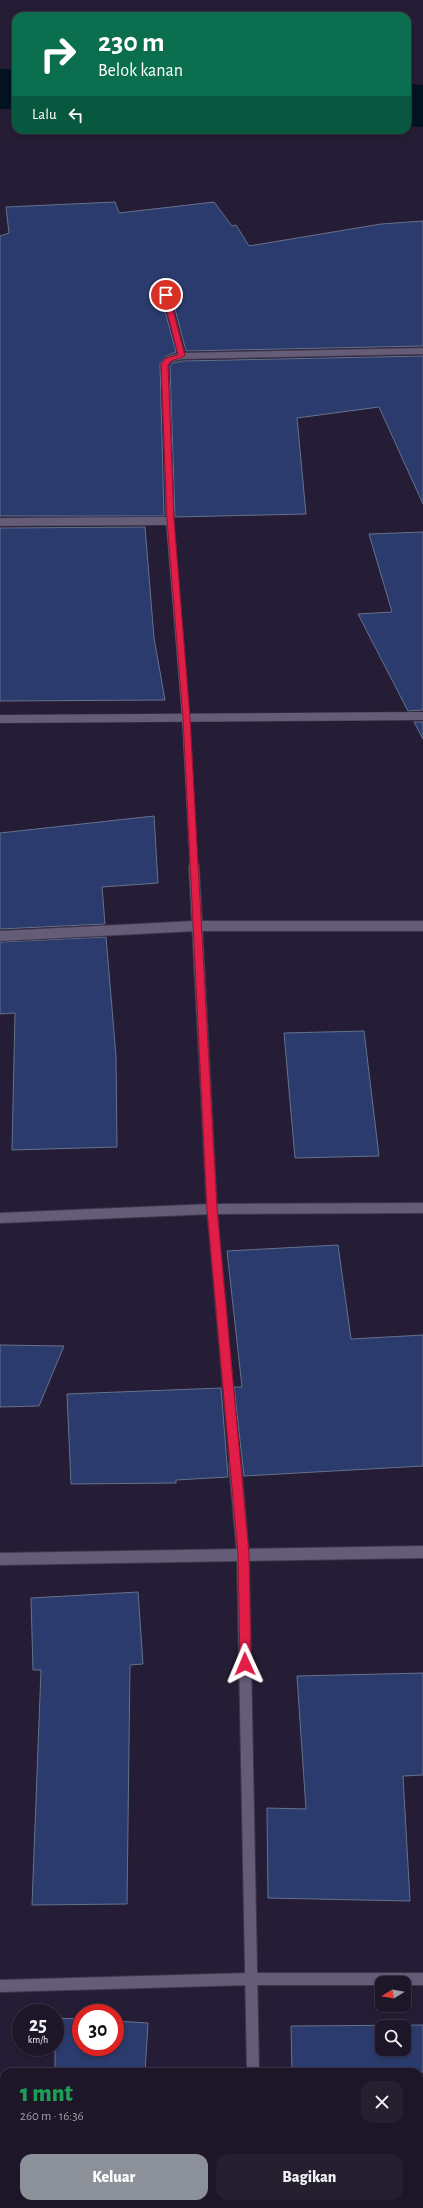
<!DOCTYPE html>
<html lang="id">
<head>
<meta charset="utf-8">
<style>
	:root { --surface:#1c1628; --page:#251f30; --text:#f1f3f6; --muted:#a09fa8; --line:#3a3545; --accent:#8c9099 }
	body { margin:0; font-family:"Alegreya Sans",sans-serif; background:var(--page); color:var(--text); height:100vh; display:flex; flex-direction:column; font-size:15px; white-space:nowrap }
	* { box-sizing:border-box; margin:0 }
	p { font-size:13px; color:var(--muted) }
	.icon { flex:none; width:22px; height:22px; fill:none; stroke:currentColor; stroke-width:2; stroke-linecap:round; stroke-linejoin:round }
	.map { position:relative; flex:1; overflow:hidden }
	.sheet { position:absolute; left:0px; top:2068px; width:423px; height:140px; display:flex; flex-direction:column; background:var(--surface); border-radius:12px 12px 0 0; box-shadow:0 2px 6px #0003,0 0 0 1px var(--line) }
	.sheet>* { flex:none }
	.top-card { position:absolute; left:12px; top:12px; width:399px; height:122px; border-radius:12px; box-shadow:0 2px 6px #0003,0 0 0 1px var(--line); background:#0b6e4f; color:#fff; overflow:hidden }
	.needle { width:26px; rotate:259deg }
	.buttons { position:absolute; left:375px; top:1976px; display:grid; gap:8px }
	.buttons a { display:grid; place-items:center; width:36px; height:36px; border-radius:8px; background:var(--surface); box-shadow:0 2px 6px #0003,0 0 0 1px var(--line); font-size:20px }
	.speed { position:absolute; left:12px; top:2004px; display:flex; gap:8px; font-size:20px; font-weight:700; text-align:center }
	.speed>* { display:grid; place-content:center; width:52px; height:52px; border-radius:50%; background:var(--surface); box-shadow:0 2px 6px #0003,0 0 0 1px var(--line); line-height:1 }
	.speed small { font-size:10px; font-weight:400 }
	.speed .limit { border:6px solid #d22; background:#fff; color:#111 }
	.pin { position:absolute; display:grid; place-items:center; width:34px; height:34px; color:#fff; margin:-17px; border:2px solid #fff; border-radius:50%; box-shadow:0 1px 4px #0007 }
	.me { position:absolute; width:44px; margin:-22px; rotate:359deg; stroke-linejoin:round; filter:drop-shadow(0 0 3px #0008) }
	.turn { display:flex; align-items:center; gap:14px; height:84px; padding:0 20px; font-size:18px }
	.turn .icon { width:52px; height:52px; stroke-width:2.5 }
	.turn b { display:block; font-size:28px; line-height:34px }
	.then { display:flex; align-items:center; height:38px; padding:0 20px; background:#0003; gap:8px; font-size:15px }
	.round { display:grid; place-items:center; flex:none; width:42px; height:42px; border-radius:12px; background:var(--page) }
	.overview { display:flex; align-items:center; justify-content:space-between; height:68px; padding:0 20px }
	h1 { font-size:24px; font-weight:800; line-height:30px; color:#1e9e55 }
	.primary-button { display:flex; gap:8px; margin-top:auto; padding:8px 20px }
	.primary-button a { flex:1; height:46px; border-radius:12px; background:var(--accent); color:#fff; font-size:16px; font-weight:800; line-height:46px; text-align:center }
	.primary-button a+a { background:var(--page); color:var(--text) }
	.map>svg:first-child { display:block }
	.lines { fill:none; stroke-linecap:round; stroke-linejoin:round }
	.river { fill:#02131f; fill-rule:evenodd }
	.building { fill:#2b3b6d; stroke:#66718c; fill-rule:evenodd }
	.minor-far3-casing { stroke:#3e374b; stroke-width:8 }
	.minor-far2-casing { stroke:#3e374b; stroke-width:9 }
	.minor-far1-casing { stroke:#3e374b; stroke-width:12 }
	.minor-casing { stroke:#3e374b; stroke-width:14 }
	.minor-far3 { stroke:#655d78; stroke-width:6 }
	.minor-far2 { stroke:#655d78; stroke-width:8 }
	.minor-far1 { stroke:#655d78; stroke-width:10 }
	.minor { stroke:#655d78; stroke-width:12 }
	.route { fill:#e11d48; stroke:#92132f }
</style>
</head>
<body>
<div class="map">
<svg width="423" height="2208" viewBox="0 0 423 2208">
	<rect width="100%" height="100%" fill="#251d35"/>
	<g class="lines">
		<g class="river">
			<rect x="0" y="69" width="16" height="40"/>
			<polygon points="407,84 423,85 423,127 407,126"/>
		</g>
	</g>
	<g class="building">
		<polygon points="115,202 119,213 214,202 232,226 236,225 249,246 381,224 423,221 423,346 186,351 171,294 164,291 161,296 176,352 166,356 160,364 164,516 0,516 0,236 9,233 6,207"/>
		<polygon points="423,356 423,504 379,407 297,418 306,514 175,517 170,366 172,363 183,361"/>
		<polygon points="145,527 154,638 165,700 0,701 0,528"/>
		<polygon points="423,532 423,710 408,711 358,614 392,612 369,534"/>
		<polygon points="414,722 423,722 423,739"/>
		<polygon points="154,816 158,883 102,887 105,924 0,929 0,833"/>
		<polygon points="106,937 116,1056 117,1147 12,1150 15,1013 0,1014 0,942"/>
		<polygon points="364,1031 379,1156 295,1158 284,1033"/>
		<polygon points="338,1245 351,1339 423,1335 423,1466 244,1476 234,1387 242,1387 227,1251"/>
		<polygon points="0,1345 64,1346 39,1406 0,1407"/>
		<polygon points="221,1388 228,1477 176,1480 176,1483 71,1484 67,1394"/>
		<polygon points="138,1592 143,1664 130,1665 127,1904 32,1905 41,1670 33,1670 31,1598"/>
		<polygon points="423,1673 423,1775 403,1776 410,1901 268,1898 267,1808 306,1809 297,1676"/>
		<polygon points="55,2018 81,2019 81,2047 115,2047 115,2021 148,2023 145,2072 55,2072"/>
		<path d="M 423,2025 L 423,2072 L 292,2072 L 291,2026 ZM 382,2027 L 404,2027 L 404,2049 L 382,2049 Z"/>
	</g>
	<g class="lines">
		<defs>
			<g id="minor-far3">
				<polyline points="166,295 182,356"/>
				<polyline points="166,387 165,364 169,359 182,356 423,351"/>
			</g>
			<g id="minor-far2">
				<polyline points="166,386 170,521 186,718 194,868"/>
				<polyline points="0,522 170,521"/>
				<polyline points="0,719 423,716"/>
			</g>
			<g id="minor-far1">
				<polyline points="194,867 212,1209 235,1466"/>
				<polyline points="0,936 196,926 423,926"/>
				<polyline points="0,1218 212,1209 423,1208"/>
			</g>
			<g id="minor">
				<polyline points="235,1465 243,1554 253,2072"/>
				<polyline points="0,1559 423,1552"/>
				<polyline points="0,1986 250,1979 423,1979"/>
				<polyline points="258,2204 258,2208"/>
			</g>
		</defs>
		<use href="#minor-far3" class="minor-far3-casing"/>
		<use href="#minor-far2" class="minor-far2-casing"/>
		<use href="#minor-far1" class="minor-far1-casing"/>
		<use href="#minor" class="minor-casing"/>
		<use href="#minor-far3" class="minor-far3"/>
		<use href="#minor-far2" class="minor-far2"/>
		<use href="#minor-far1" class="minor-far1"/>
		<use href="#minor" class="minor"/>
	</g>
	<polygon class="route" points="166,293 169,295 185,356 171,361 168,365 174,520 190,718 217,1209 249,1554 251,1664 245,1669 240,1664 238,1554 207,1209 183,718 167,520 161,364 166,358 178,355 163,295"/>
</svg>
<div class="buttons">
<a><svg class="needle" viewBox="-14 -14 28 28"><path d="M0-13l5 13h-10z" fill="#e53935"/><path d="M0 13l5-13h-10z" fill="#a09fa8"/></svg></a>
<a><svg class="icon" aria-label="search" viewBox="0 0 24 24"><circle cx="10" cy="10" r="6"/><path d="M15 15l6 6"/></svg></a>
</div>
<div class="speed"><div>25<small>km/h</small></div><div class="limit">30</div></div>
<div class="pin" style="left:166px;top:295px;background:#d93025"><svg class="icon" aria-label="arrive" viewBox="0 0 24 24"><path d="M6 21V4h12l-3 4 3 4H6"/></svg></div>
<svg class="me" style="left:245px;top:1664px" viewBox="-20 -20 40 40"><path d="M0-17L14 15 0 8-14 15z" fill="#e11d48" stroke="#fff" stroke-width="4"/></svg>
<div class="top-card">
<div class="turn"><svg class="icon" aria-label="right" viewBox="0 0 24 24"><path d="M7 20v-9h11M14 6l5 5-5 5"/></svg><div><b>230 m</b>Belok kanan</div></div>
<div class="then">Lalu<svg class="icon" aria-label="left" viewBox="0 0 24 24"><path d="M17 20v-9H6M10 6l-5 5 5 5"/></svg></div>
</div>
<section class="sheet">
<div class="overview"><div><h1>1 mnt</h1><p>260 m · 16:36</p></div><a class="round"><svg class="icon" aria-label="close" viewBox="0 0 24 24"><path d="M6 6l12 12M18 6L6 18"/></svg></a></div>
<div class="primary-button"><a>Keluar</a><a>Bagikan</a></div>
</section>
</div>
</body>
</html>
